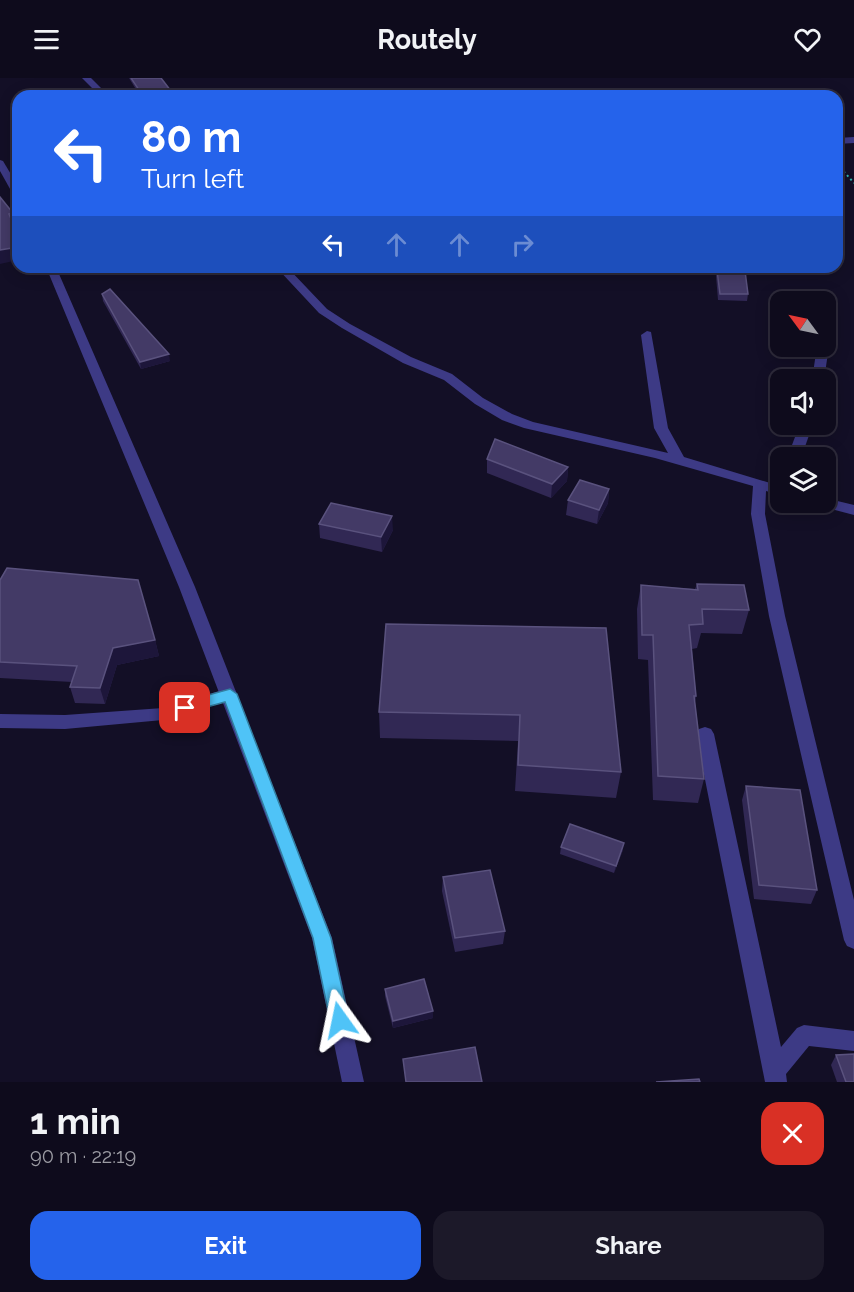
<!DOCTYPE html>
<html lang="en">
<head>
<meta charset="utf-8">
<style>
	:root { --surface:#0e0b1c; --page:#1c1929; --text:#f1f3f6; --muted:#9b9ba3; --line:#2e2b3b; --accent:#2563eb }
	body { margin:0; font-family:Raleway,sans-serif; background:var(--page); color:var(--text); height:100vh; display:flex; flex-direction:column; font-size:22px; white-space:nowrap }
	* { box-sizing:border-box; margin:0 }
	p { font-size:20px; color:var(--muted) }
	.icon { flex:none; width:33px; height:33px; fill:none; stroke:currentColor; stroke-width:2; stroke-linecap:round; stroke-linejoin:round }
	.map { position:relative; height:1004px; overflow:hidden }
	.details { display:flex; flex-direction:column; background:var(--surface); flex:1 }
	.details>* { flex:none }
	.top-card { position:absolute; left:12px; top:12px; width:831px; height:183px; border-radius:18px; box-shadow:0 3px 15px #0003,0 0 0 2px var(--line); background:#2563eb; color:#fff; overflow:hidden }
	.needle { width:39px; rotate:303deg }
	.buttons { position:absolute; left:770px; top:213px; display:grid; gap:12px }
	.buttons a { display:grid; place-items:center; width:66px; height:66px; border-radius:12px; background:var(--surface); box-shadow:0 3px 15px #0003,0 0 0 2px var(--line); font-size:30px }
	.pin { position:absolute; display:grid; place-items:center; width:51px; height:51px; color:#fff; margin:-26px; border-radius:12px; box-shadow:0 3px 9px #0006 }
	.me { position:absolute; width:66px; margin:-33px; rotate:348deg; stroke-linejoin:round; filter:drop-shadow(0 0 4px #0008) }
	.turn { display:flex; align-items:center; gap:21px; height:126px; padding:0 30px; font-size:27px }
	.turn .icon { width:78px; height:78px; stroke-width:2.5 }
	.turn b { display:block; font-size:42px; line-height:51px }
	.lanes { display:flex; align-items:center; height:57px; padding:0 30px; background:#0003; justify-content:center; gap:30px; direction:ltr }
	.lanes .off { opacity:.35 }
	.round { display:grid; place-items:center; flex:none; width:63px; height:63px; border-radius:18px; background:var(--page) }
	.summary { display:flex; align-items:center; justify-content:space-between; height:102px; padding:0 30px }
	h1 { font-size:36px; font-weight:700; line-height:45px }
	.primary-button { display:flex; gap:12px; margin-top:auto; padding:12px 30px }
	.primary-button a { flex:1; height:69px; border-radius:18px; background:var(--accent); color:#fff; font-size:24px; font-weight:700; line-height:69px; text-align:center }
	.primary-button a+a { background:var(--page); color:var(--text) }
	header { display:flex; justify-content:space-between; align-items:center; height:78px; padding:0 30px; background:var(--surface); font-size:27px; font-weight:700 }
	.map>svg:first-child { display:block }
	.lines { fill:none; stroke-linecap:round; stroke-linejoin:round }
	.path { stroke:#2fb8b0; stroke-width:2; stroke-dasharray:2 3; stroke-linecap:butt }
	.minor { fill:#3d3a85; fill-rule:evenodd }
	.tertiary { fill:#3d3a85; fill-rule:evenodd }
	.wall { fill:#312854 }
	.shaded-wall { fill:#1d163a }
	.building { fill:#433a66; stroke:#5a527e; stroke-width:1.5 }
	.route { fill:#4fc3f7; stroke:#337fa1; stroke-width:1.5 }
</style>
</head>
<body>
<header><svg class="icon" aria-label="menu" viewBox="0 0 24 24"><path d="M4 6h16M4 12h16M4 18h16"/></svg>Routely<svg class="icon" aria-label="heart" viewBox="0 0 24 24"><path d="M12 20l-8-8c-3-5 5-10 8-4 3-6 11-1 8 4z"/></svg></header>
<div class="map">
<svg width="854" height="1004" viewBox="0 0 854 1004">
	<rect width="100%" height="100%" fill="#130f26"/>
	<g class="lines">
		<polyline class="path" points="837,86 854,105"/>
		<g class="minor">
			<polygon points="82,0 91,0 109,18 100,18"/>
			<polygon points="854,59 854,65 837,66 837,60"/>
			<polygon points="276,189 287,189 327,231 350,246 411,279 452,296 483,320 512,336 533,344 668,375 654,350 641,257 647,253 651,254 668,350 684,379 780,408 780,417 766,413 765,436 785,538 854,822 854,871 847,868 844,862 769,538 751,436 753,408 655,380 524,350 502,342 475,326 444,302 403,285 342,250 319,235"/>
			<polygon points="825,265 829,268 824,302 812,302 817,268 825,268"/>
			<polygon points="800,346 813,346 801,380 787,380"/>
			<polygon points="825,420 854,427 854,437 816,427 814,424 825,424"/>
			<polygon points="229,610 235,612 237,616 235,620 163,642 65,651 0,650 0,636 65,637 163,630"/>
			<polygon points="705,649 711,651 714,656 781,969 797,950 804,947 854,953 854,973 809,968 786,996 787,1004 765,1004 696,656 699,651"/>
		</g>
		<g class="tertiary">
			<polygon points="0,82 3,83 18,108 18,119 14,118 0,93"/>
			<polygon points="46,189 56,189 195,509 332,860 364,1004 342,1004 312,860 179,509"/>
		</g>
	</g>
	<g class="wall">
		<polygon points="129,0 163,0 161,0 172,18 140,18"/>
		<polygon points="717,192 748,216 747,223 718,222 716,198"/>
		<polygon points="102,216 170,283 141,291 103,223"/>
		<polygon points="487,381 568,389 567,403 551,420 487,395"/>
		<polygon points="609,411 608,425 597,446 566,437 568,422"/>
		<polygon points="319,446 393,452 382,474 320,460"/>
		<polygon points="0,502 155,562 159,578 117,587 105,626 75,625 70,609 72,604 0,600"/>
		<polygon points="697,506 749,532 742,556 701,555 697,570 692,571 696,618 695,624 704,701 698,725 653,722 648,582 638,581 637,531 641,507 695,511"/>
		<polygon points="386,546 621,694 616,720 515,713 518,663 380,660 379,634"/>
		<polygon points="746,708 817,812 811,826 754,821 742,722"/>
		<polygon points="561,769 623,772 614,795 560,776"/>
		<polygon points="443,799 505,853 503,866 455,874 442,813"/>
		<polygon points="385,911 433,933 433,940 393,950 385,918"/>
		<polygon points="836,977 854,1004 837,1004 831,987"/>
	</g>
	<g class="shaded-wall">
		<polygon points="171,13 172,18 145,18"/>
		<polygon points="13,135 17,148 12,149 9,136"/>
		<polygon points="18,169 18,182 0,186 0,172"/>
		<polygon points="169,276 170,283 141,291 140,284"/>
		<polygon points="568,389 567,403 551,420 552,406"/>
		<polygon points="609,411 608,425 597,446 599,432"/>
		<polygon points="392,438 393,452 382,474 381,459"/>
		<polygon points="155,562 159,578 117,587 105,626 100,610 113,570"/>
		<polygon points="624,765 623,772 614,795 616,788"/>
		<polygon points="433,933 433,940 393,950 393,943"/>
	</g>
	<g class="building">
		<polygon points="131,0 161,0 171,13 143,18"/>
		<polygon points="0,119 13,135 9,136 18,157 18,169 0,172"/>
		<polygon points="717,192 745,193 748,216 720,216"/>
		<polygon points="110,211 169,276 140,284 102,216"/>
		<polygon points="495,361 568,389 552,406 487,381"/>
		<polygon points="580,402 609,411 599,432 568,422"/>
		<polygon points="331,425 392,438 381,459 319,446"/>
		<polygon points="7,490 138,502 155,562 113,570 100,610 70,609 77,588 0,584 0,502"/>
		<polygon points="697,506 744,507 749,532 702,531 703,546 689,547 696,618 694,618 704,701 658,698 653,557 642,557 641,507 698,512"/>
		<polygon points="386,546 606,550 621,694 518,687 520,637 379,634"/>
		<polygon points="746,708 800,712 817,812 759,807"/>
		<polygon points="570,746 624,765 616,788 561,769"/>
		<polygon points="490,792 505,853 455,860 443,799"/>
		<polygon points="424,901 433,933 393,943 385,911"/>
		<polygon points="475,969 482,1004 406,1004 403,981"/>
		<polygon points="854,976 854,1004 846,1004 836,977"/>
		<polygon points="699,1001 700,1004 656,1004"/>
	</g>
	<polygon class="route" points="230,611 237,616 331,860 349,942 346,949 340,952 333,949 330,942 313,860 225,624 185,635 177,630 179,625"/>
</svg>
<div class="buttons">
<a><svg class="needle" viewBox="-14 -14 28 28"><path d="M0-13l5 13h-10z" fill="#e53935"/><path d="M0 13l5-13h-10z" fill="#9b9ba3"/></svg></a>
<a><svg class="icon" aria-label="sound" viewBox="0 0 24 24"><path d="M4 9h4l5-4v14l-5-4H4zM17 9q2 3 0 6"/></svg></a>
<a><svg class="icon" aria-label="layers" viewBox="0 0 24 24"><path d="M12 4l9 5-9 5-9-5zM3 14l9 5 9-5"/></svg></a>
</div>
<div class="pin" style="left:185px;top:630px;background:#d93025"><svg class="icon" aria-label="arrive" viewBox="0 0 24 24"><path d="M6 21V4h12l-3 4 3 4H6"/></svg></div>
<svg class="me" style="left:340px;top:942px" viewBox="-20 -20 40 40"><path d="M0-17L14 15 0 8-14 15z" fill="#4fc3f7" stroke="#fff" stroke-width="4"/></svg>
<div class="top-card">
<div class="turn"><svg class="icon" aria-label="left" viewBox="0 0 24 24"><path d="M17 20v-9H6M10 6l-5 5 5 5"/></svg><div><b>80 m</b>Turn left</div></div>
<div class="lanes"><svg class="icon" aria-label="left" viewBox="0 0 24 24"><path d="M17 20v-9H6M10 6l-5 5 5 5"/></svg><svg class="icon off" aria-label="ahead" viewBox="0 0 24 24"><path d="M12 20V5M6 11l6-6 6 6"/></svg><svg class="icon off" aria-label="ahead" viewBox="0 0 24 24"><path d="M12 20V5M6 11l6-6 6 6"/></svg><svg class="icon off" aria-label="right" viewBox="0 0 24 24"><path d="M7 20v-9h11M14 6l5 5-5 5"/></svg></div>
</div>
</div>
<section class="details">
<div class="summary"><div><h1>1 min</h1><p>90 m · 22:19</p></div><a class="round" style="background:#d93025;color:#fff"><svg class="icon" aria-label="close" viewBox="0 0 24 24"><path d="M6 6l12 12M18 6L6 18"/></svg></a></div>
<div class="primary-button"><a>Exit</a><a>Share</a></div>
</section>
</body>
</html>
